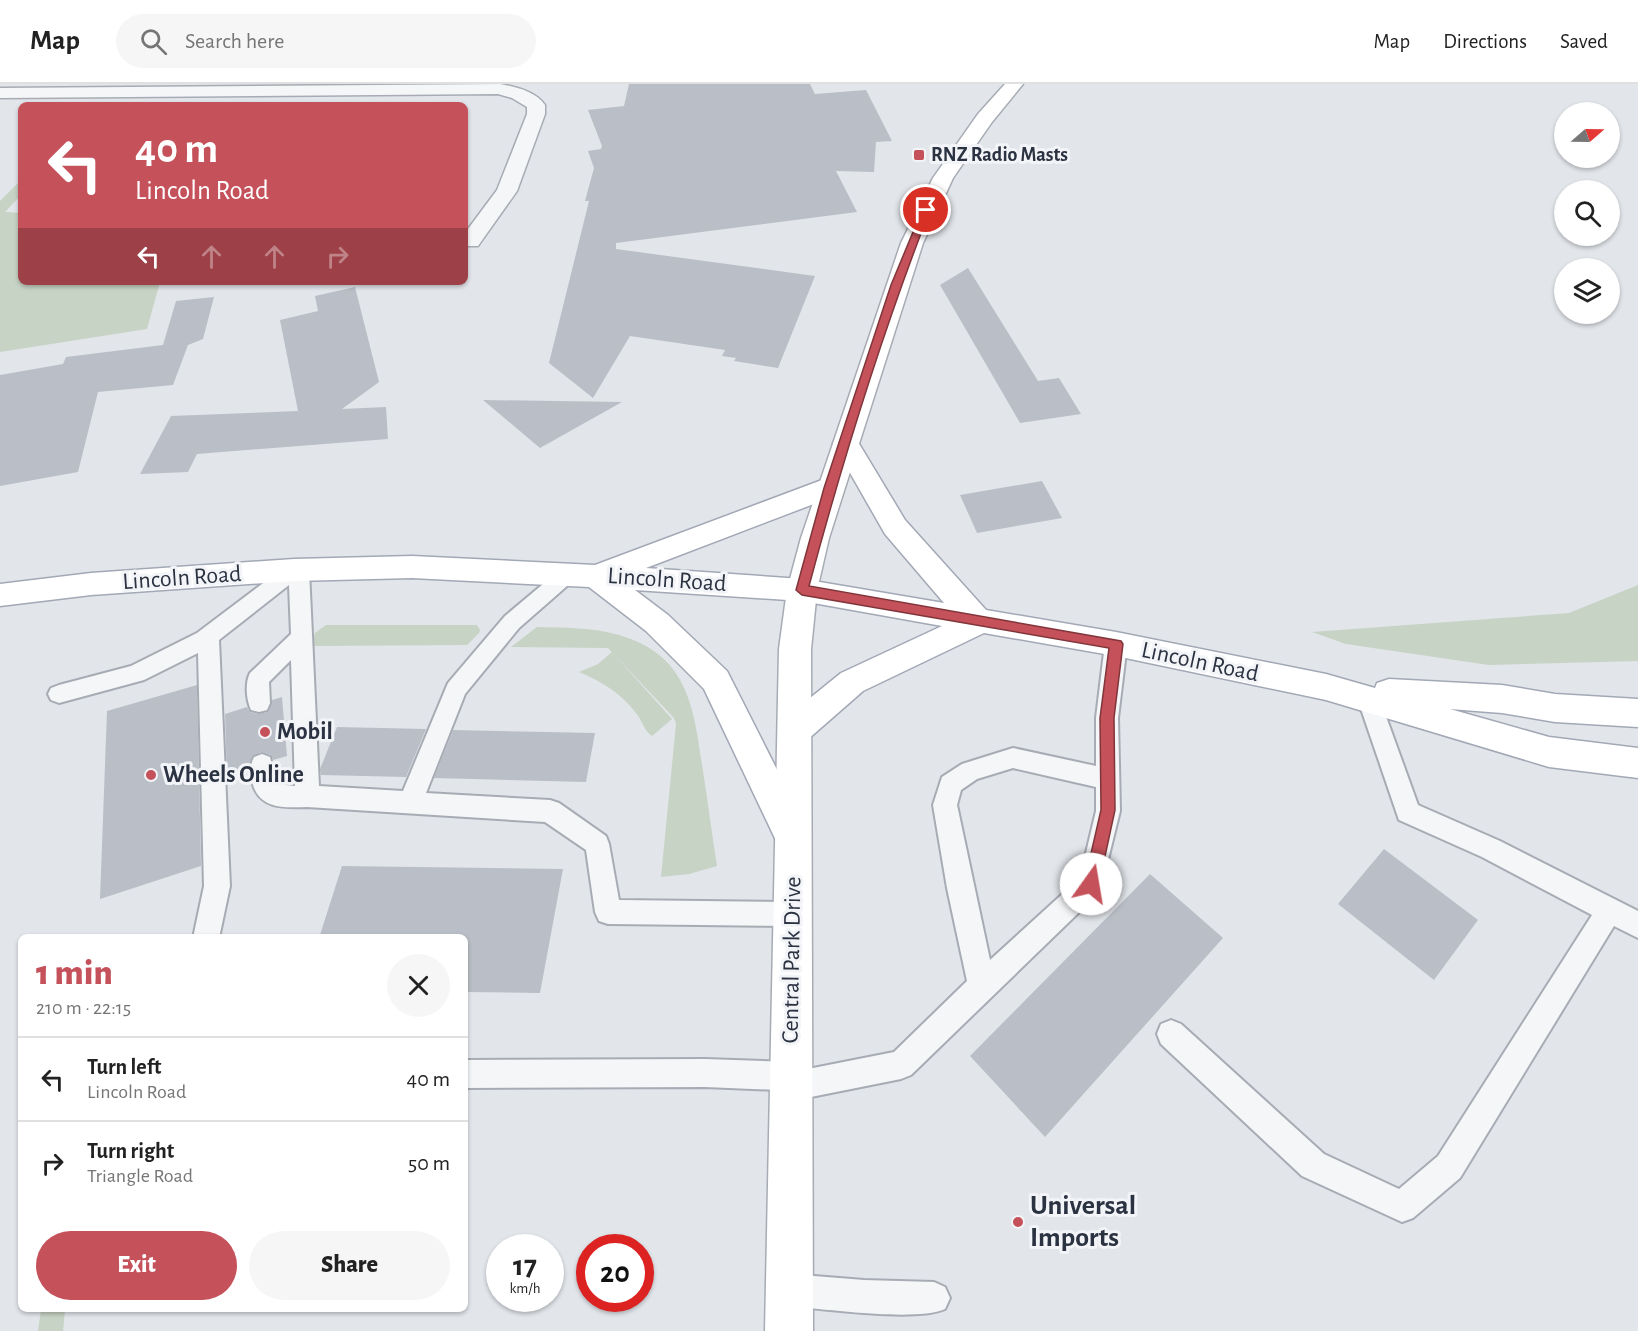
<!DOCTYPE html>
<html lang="en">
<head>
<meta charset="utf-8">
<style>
	:root { --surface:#fff; --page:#f6f6f6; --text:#222; --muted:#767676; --line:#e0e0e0; --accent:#c5515a }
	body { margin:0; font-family:"Alegreya Sans",sans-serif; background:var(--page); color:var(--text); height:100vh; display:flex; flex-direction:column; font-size:22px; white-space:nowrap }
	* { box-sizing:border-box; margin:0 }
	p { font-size:20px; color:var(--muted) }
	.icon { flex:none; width:33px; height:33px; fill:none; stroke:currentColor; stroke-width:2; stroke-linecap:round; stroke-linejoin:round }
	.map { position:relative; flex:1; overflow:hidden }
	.panel { position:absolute; left:18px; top:850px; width:450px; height:378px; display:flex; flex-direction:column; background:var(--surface); border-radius:9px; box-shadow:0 2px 4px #0004 }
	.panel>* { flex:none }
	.top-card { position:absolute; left:18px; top:18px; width:450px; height:183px; border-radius:9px; box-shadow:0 2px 4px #0004; background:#c5515a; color:#fff; overflow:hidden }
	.needle { width:39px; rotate:70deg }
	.controls { position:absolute; left:1554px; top:18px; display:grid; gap:12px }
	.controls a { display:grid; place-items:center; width:66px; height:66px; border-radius:50%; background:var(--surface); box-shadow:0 2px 4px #0004; font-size:30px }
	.speed { position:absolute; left:486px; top:1150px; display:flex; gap:12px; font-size:30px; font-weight:700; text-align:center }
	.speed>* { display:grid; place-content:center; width:78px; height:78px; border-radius:50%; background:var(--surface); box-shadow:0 2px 4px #0004; line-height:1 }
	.speed small { font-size:15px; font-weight:400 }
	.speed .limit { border:9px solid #d22; background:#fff; color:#111 }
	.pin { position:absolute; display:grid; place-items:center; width:51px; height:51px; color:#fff; margin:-26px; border:3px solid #fff; border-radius:50%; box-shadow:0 2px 6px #0007 }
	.me { position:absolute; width:66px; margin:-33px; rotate:13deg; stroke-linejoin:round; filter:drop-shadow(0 0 4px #0008) }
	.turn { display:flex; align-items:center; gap:21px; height:126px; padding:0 18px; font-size:27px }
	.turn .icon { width:78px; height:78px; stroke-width:2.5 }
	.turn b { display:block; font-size:42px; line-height:51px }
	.lanes { display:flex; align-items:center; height:57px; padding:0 18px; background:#0003; justify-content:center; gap:30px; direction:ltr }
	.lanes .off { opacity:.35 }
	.round { display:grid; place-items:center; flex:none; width:63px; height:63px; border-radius:32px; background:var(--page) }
	.summary { display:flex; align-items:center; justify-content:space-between; height:102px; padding:0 18px }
	h1 { font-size:36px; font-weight:800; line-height:45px; color:var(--accent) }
	.action { display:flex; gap:12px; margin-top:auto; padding:12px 18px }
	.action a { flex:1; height:69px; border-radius:36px; background:var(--accent); color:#fff; font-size:24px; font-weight:800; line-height:69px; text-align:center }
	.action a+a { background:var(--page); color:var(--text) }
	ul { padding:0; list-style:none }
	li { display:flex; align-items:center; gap:18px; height:84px; padding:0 18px; border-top:2px solid var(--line) }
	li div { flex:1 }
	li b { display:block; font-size:22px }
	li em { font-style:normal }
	header { display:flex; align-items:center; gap:36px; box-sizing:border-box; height:84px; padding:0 30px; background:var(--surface); border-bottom:2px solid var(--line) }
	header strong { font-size:28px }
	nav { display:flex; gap:33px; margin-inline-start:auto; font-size:21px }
	.search { width:420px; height:54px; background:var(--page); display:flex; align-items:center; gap:15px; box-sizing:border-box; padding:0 21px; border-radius:33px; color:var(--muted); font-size:22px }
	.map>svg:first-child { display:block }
	.green { fill:#c7d3c4 }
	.building { fill:#babec6 }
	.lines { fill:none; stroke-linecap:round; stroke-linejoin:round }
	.lane-casing { stroke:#a7acb4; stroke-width:4 }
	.street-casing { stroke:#a7acb4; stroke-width:3 }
	.secondary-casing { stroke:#a7acb4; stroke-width:3 }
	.primary-casing { stroke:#a2a8b5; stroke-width:3 }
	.lane { fill:#f5f6f8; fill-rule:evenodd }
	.street { fill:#f5f6f8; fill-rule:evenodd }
	.secondary { fill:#fff; fill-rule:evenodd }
	.primary { fill:#fff; fill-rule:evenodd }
	.route { fill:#c5515a; stroke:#80353a; stroke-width:1.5 }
	.poi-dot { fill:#c5515a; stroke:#f2f4f7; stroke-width:2 }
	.labels { text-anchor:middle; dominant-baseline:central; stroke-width:6; stroke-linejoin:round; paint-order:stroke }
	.far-poi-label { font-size:20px; font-weight:bold; fill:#2b3241; stroke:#f2f4f7; text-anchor:start }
	.street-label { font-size:24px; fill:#2b3241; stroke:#f2f4f7 }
	.poi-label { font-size:24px; font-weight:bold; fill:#2b3241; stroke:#f2f4f7; text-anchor:start }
	.near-poi-label { font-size:28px; font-weight:bold; fill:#2b3241; stroke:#f2f4f7; text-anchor:start }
</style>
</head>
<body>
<header>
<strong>Map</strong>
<div class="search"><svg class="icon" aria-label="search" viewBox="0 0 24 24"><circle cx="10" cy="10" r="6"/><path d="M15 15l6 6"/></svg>Search here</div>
<nav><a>Map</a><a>Directions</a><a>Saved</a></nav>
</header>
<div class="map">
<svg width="1638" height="1247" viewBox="0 0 1638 1247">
	<rect width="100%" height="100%" fill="#e2e5ea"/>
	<g class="green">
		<polygon points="21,96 21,111 5,128 21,129 21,198 160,198 147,245 0,268 0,117"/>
		<polygon points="1638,501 1638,577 1489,581 1346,560 1312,548 1569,529"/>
		<polygon points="326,541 477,541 480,546 479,549 467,561 310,562 315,549"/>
		<path d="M 537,543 C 564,544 592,543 619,551 C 689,571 694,625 703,687 C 708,719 712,751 717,782 L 689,790 L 661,793 L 676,640 L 674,634 L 608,564 L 511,563 Z"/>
		<path d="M 612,568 L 672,635 L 652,652 C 644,647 642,636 636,629 C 621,609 601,597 579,588 L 598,580 Z"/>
		<polygon points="41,1226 65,1226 63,1247 38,1247"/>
	</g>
	<g class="building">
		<polygon points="629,0 810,0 815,10 866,6 892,57 876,58 874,88 836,87 857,128 616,159 616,165 815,192 778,284 734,277 736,274 722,272 725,266 630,252 593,314 549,279 589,117 585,117 594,84 588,67 601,65 602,62 588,26 624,22"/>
		<polygon points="968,184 1038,297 1059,294 1081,330 1020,339 940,201"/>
		<polygon points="355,203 379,298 342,325 386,323 388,355 197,370 188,388 140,390 171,332 298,327 280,236 318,227 315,212"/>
		<polygon points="214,213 203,255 188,261 173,301 98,308 78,388 0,402 0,291 63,280 66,273 163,261 176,217"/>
		<polygon points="483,316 622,318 540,364"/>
		<polygon points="1042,397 1062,434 977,449 960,411"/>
		<polygon points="197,601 201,782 100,815 107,627"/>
		<polygon points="282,613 287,672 273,676 271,671 261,668 252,672 249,684 227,691 225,630 247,623 250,628 258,630 268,628 272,616"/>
		<polygon points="337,643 426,645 406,693 321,691 320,685"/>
		<polygon points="453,646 595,649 586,698 434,694"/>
		<polygon points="1384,765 1478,836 1434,896 1338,820"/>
		<polygon points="342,782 563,785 540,909 465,908 465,854 319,854"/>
		<polygon points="1150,790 1223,854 1045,1053 970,972"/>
	</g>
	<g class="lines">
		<defs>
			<g id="lane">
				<path d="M 299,478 L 306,481 L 309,486 L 319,702 L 403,707 L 448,599 L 505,532 L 561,485 L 568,482 L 575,485 L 578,490 L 575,495 L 519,544 L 465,610 L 426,709 L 550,716 L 559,719 L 606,752 L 609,760 L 619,816 L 793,818 L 802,821 L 806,830 L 802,839 L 793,842 L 608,840 L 599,837 L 595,828 L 586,766 L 545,738 L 307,723 C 283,724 258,725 252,697 C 250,688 250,681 254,673 L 262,670 L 270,673 L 276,700 L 295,702 L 291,576 L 269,598 L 270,619 L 267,626 L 259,628 L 251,626 C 246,615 245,599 250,589 L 291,550 L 289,501 L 219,556 L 230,802 L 219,854 L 193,854 L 204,802 L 198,569 L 144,596 L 59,619 L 51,616 L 48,610 L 51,604 L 59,601 L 131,582 L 197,549 L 287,481 Z"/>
				<path d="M 1116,552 L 1124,554 L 1127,560 L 1118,634 L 1120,727 L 1100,808 L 911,991 L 901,995 L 791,1017 L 781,1013 L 778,1006 L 705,1003 L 465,1004 L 465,976 L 705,975 L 791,978 L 801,982 L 803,986 L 894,968 L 967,897 L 947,804 L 933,721 L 942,693 L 962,680 L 1013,664 L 1096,682 L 1096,634 L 1105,560 L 1108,554 ZM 1013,684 L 1096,703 L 1096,727 L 1080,794 L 990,876 L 957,721 L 961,706 L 977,695 Z"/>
				<polygon points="1369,607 1377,609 1380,616 1418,721 1500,757 1638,827 1638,854 1614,842 1460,1094 1413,1134 1402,1138 1302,1092 1161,960 1157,950 1161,940 1171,936 1181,940 1324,1070 1399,1105 1438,1072 1592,831 1482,773 1399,736 1358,616 1361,609"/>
				<path d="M 789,1190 L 864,1196 L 934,1198 L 945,1203 L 950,1214 L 945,1225 C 916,1238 825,1225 789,1222 L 778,1217 L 773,1206 L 778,1195 Z"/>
			</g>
			<path id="street" d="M 500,0 C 516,3 535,7 545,21 L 545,30 L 517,107 L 478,162 L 465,162 L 465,149 L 497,106 L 527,30 L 527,23 L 512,14 L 498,10 L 0,14 L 0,4 Z"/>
			<polygon id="secondary" points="1005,0 1023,0 992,38 953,94 923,159 829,454 817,506 811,565 813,1247 765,1247 779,565 787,506 801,454 901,159 933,94 978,30"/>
			<polygon id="primary" points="846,350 855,353 905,436 986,526 1116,548 1326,590 1375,604 1377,599 1389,595 1502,601 1555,610 1638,615 1638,643 1555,638 1502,629 1450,625 1549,653 1638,664 1638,694 1549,683 1326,616 1116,572 984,549 863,607 807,656 795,660 783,656 778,646 783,636 841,589 942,542 802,517 635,506 668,531 727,587 811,753 806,765 793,769 780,765 704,605 646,547 589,503 412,494 294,497 91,511 0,522 0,500 91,489 294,475 412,472 595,481 830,393 840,396 844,403 840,410 646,484 802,495 944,519 885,450 833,359 837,353"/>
		</defs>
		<use href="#lane" class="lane-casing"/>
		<use href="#street" class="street-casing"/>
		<use href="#secondary" class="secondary-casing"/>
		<use href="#primary" class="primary-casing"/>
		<use href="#lane" class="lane"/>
		<use href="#street" class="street"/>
		<use href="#secondary" class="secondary"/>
		<use href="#primary" class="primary"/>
	</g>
	<path class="route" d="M 923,124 L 930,126 C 882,249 843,375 809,502 L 1121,557 L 1123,560 L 1114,634 L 1115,726 L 1099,800 L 1097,805 L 1091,808 L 1086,805 L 1084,800 L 1101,726 L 1100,634 L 1109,564 L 802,511 L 796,506 L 824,404 L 891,201 Z"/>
	<g class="poi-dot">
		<rect x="913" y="65" width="12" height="12" rx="3"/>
		<circle cx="265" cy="648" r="6"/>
		<circle cx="151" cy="691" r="6"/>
		<circle cx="1018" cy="1138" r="6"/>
	</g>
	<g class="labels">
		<g class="far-poi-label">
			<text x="931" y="71">RNZ Radio Masts</text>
		</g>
		<g class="street-label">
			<text transform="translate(182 494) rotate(-4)">Lincoln Road</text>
			<text transform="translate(667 496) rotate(4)">Lincoln Road</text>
			<text transform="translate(1200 578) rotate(12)">Lincoln Road</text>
			<text transform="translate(792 876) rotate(-89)">Central Park Drive</text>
		</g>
		<g class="poi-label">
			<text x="277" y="648">Mobil</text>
			<text x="163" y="691">Wheels Online</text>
		</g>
		<g class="near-poi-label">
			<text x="1030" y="1122">Universal<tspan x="1030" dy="32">Imports</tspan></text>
		</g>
	</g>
</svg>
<div class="controls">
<a><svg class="needle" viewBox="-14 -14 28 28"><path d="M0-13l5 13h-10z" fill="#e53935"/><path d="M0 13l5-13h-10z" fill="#767676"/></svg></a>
<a><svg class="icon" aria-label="search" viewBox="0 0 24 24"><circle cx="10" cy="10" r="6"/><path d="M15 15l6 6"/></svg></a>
<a><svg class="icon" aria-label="layers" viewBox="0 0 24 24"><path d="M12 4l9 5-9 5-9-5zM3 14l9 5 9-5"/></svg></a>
</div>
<div class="speed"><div>17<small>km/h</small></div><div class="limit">20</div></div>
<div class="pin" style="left:926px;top:126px;background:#d93025"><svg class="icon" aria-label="arrive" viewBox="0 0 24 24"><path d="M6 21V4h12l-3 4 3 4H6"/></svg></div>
<svg class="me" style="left:1091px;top:800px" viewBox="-20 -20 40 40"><circle r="19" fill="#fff"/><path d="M0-13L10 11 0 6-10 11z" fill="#c5515a"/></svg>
<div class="top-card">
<div class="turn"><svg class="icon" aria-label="left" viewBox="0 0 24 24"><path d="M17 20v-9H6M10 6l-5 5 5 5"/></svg><div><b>40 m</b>Lincoln Road</div></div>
<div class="lanes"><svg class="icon" aria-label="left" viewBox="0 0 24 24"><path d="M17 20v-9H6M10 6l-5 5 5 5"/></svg><svg class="icon off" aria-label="ahead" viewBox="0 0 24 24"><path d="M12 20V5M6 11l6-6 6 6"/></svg><svg class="icon off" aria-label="ahead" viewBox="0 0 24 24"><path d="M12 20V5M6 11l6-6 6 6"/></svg><svg class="icon off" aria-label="right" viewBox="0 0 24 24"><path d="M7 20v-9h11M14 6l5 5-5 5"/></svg></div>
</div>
<section class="panel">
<div class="summary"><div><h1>1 min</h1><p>210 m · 22:15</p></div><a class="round"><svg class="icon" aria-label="close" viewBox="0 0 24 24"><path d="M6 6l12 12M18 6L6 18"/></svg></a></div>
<ul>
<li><svg class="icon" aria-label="left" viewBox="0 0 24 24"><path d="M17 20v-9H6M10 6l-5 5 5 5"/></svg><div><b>Turn left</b><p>Lincoln Road</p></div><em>40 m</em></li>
<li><svg class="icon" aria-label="right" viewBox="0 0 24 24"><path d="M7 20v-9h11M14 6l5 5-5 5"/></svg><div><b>Turn right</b><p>Triangle Road</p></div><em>50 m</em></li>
</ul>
<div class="action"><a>Exit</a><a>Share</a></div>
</section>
</div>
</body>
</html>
